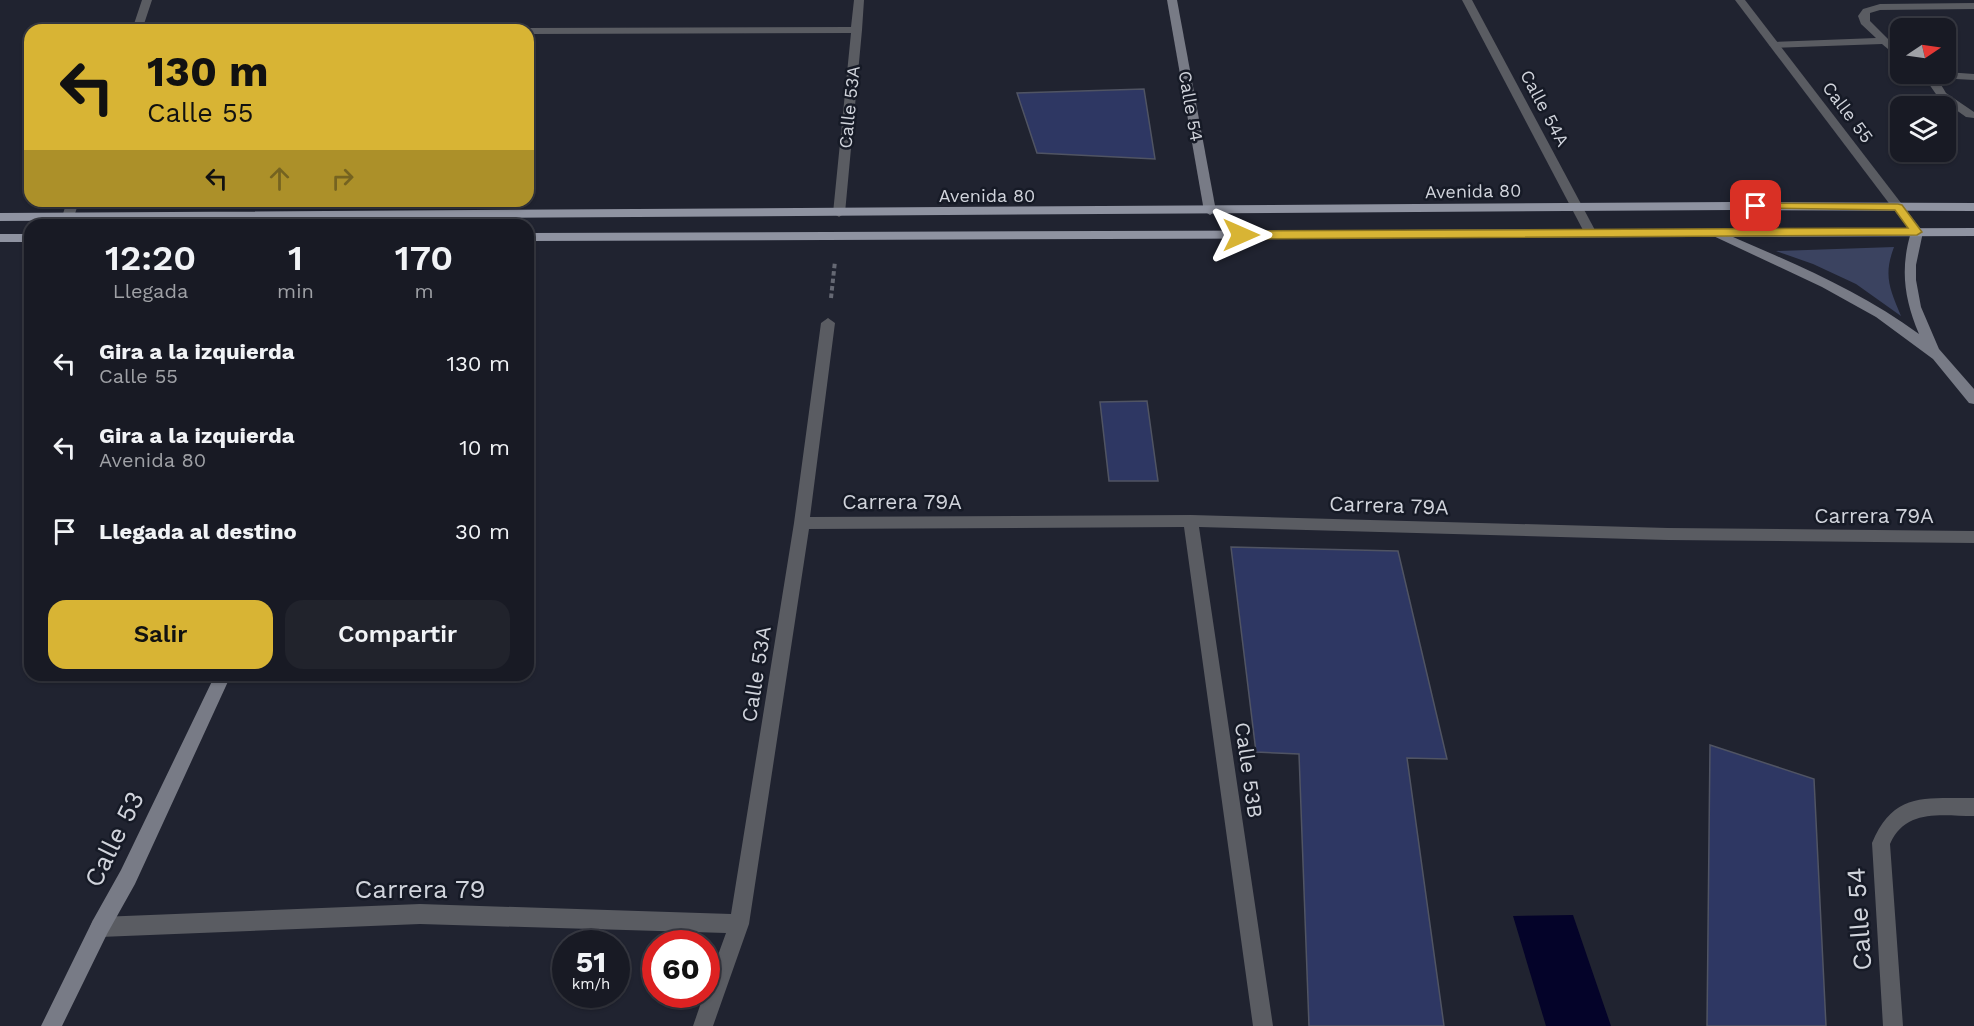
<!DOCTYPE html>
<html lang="es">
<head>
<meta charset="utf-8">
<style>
	:root { --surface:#181a24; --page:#21232c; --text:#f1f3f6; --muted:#9fa1a6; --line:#363841; --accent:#d8b434 }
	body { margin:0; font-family:"Work Sans",sans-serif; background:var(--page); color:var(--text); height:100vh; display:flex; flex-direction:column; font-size:22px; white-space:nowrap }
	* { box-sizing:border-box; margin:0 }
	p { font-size:20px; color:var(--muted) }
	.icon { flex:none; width:33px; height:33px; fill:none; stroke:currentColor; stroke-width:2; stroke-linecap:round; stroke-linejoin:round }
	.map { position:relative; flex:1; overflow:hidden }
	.panel { position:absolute; left:24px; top:219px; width:510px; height:462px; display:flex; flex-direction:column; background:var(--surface); border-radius:18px; box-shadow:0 2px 4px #0004,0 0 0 2px var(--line) }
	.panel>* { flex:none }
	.hud { position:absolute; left:24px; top:24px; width:510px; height:183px; border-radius:18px; box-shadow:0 2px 4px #0004,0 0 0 2px var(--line); background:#d8b434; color:#111; overflow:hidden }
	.needle { width:39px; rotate:77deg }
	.controls { position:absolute; left:1890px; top:18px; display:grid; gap:12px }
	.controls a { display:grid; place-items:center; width:66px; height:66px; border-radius:12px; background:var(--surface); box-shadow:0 2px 4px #0004,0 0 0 2px var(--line); font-size:30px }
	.speed { position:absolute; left:552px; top:930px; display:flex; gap:12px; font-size:30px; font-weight:700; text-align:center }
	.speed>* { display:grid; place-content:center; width:78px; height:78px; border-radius:50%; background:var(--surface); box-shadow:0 2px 4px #0004,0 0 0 2px var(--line); line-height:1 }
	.speed small { font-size:15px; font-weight:400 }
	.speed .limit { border:9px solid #d22; background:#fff; color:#111 }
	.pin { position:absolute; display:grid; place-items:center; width:51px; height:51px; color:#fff; margin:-26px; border-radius:12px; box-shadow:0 3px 9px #0006 }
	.me { position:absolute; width:66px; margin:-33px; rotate:90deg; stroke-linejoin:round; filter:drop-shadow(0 0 4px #0008) }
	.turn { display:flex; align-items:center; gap:21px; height:126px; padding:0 24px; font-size:27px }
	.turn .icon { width:78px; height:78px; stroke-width:2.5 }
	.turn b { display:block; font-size:42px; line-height:51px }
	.lanes { display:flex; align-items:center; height:57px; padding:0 24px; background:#0003; justify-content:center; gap:30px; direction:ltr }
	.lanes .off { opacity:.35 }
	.eta { display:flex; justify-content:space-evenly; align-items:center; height:102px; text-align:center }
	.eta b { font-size:36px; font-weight:600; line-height:42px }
	.cta { display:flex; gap:12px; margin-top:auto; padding:12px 24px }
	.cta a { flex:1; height:69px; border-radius:18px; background:var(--accent); color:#111; font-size:24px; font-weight:600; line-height:69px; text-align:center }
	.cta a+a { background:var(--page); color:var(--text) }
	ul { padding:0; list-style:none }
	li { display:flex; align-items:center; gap:18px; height:84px; padding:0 24px }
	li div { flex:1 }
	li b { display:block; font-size:22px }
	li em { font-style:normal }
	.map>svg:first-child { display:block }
	.green { fill:#3b4360 }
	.water { fill:#040329 }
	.building { fill:#2e3763; stroke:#505463; stroke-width:1.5 }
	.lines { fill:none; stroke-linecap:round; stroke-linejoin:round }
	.path { stroke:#656873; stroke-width:4; stroke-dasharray:4.5 3; stroke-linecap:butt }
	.lane { fill:#5a5c62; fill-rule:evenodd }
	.street { fill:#5a5c62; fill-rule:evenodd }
	.secondary { fill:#787b86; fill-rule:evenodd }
	.primary { fill:#8f93a1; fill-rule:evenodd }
	.route { fill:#d8b434; stroke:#8c7522; stroke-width:1.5 }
	.labels { text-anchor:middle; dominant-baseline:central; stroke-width:5; stroke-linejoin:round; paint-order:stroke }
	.far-street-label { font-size:18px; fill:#d1d4dc; stroke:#161a26 }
	.street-label { font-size:21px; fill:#d1d4dc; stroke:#161a26 }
	.near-street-label { font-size:26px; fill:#d1d4dc; stroke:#161a26 }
</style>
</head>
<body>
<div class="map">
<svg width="1974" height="1026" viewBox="0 0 1974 1026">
	<rect width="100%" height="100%" fill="#202330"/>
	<path class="green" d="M 1894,247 C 1883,276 1890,289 1901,316 L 1856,284 L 1813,264 L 1776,251 Z"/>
	<polygon class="water" points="1573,915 1611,1026 1546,1026 1513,916"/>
	<g class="building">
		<polygon points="1144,89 1155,159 1037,153 1017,93"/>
		<polygon points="1147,401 1158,481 1109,481 1100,402"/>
		<polygon points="1231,547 1398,551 1447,759 1407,758 1444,1026 1309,1026 1299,754 1256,752"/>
		<polygon points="1710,745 1814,779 1826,1026 1707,1026"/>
	</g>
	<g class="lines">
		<polyline class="path" points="831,298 835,261"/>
		<g class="lane">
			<polygon points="1974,3 1974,9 1880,10 1870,13 1870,21 1900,51 1900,59 1882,44 1774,48 1769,45 1774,42 1876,38 1861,24 1858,16 1863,9 1880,4"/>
			<polygon points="1946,72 1974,74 1974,80 1937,78 1946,93 1974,112 1974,118 1966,117 1938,97 1922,74"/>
		</g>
		<g class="street">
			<polygon points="142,0 152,0 142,30 132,30"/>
			<polygon points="854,0 864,0 862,30 845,213 839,217 833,213 851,33 528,34 528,30 524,30 528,28 851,27"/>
			<polygon points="1462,0 1472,0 1596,232 1594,235 1586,235 1584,232"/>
			<polygon points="1735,0 1745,0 1921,229 1921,235 1913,235"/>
			<polygon points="67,201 79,201 74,217 68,221 62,217"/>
			<polygon points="828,318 835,323 810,517 1191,515 1668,528 1974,531 1974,543 1668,540 1199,527 1273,1026 1253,1026 1184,527 809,529 749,924 713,1026 693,1026 704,994 706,994 706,988 726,933 420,924 100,937 93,934 90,927 93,920 100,917 420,904 731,914 794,523 821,323"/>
			<path d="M 1974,798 L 1974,816 C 1941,816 1906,808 1890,844 L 1903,1026 L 1883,1026 L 1872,843 C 1894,791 1925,799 1974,798 Z"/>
		</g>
		<g class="secondary">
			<polygon points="1167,0 1177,0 1216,211 1210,215 1204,211"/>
			<path d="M 1917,228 L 1923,232 L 1916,265 L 1916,280 L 1921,307 L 1939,349 L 1974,389 L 1974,404 L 1969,403 L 1933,359 L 1876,317 L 1822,287 L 1707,233 L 1713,229 L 1717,230 C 1786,260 1858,289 1919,334 C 1904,298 1900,269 1911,232 Z"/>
			<polygon points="215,675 231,675 135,884 107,934 62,1026 41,1026 93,920 121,870"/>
		</g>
		<g class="primary">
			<polygon points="1733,202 1974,203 1974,211 1733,210 0,221 0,213"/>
			<polygon points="1974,228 1974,236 528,241 528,233"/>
			<rect x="0" y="234" width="30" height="8"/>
		</g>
	</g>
	<polygon class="route" points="1756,203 1898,204 1902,205 1922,232 1917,235 1241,239 1236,235 1241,231 1908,228 1895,210 1753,208 1751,206"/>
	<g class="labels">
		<g class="far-street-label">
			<text transform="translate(1191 106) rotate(80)">Calle 54</text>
			<text transform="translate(849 107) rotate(-84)">Calle 53A</text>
			<text transform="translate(1545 108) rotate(62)">Calle 54A</text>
			<text transform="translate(1848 112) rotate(53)">Calle 55</text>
			<text transform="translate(1473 191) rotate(-1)">Avenida 80</text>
			<text x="987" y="195">Avenida 80</text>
		</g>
		<g class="street-label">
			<text x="902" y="501">Carrera 79A</text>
			<text transform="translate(1389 505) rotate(2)">Carrera 79A</text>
			<text x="1874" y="515">Carrera 79A</text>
			<text transform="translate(756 674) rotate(-81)">Calle 53A</text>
			<text transform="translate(1249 770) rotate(82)">Calle 53B</text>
		</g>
		<g class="near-street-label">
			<text transform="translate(114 839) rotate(-64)">Calle 53</text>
			<text x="420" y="889">Carrera 79</text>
			<text transform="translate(1859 919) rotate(-94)">Calle 54</text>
		</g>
	</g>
</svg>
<div class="controls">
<a><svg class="needle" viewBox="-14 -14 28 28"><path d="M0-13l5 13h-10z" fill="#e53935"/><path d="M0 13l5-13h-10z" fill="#9fa1a6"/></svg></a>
<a><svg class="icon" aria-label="layers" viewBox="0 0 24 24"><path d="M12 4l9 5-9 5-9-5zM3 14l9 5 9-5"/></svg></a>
</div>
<div class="speed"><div>51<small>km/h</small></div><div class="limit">60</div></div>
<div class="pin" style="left:1756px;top:206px;background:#d93025"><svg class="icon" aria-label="arrive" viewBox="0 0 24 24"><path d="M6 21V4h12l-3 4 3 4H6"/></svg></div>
<svg class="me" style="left:1241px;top:235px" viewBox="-20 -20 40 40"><path d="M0-17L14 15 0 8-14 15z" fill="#d8b434" stroke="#fff" stroke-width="4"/></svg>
<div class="hud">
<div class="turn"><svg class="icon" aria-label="left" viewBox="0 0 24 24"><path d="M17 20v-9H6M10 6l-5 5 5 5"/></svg><div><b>130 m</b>Calle 55</div></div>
<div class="lanes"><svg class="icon" aria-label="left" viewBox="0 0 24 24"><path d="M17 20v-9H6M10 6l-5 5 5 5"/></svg><svg class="icon off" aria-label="ahead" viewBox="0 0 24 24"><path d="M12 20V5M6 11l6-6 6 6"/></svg><svg class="icon off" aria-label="right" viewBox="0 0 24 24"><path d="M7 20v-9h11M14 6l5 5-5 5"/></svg></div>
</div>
<section class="panel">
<div class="eta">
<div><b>12:20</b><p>Llegada</p></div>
<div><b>1</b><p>min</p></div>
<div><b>170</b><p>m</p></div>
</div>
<ul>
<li><svg class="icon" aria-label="left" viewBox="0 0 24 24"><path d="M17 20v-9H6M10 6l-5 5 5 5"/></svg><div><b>Gira a la izquierda</b><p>Calle 55</p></div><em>130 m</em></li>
<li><svg class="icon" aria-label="left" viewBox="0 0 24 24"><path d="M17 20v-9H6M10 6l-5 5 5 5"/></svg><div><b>Gira a la izquierda</b><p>Avenida 80</p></div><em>10 m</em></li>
<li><svg class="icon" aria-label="arrive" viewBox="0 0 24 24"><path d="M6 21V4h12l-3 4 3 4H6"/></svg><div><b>Llegada al destino</b></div><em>30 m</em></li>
</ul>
<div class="cta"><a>Salir</a><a>Compartir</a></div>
</section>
</div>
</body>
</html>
